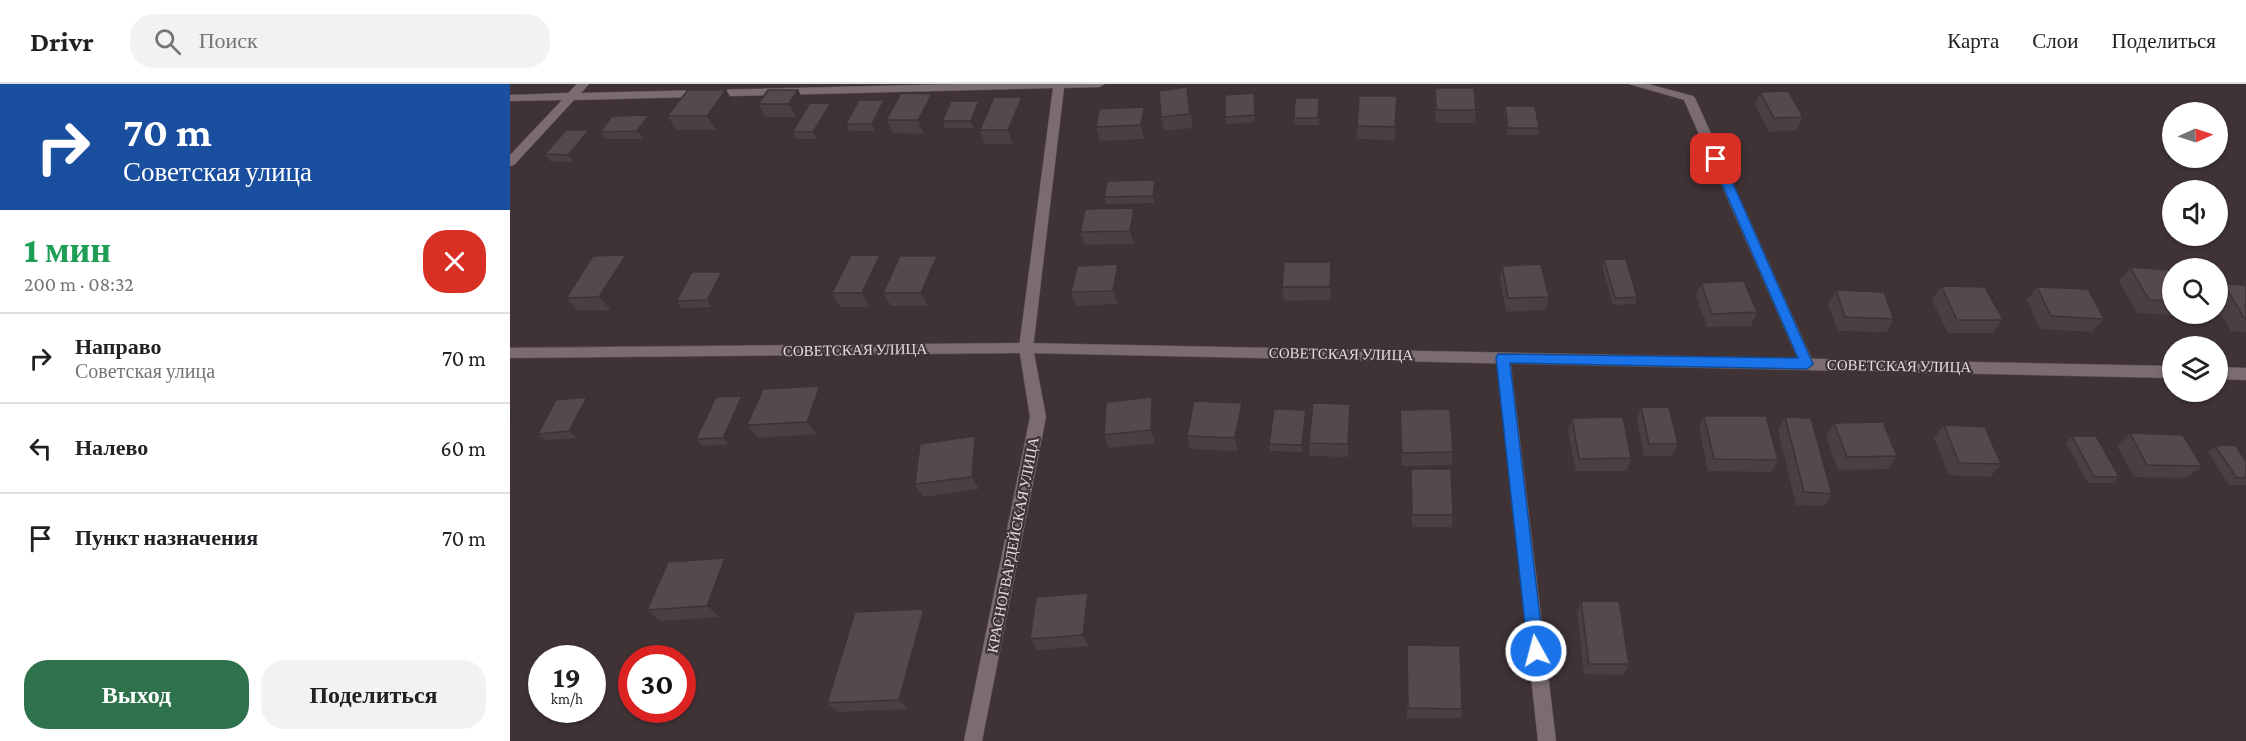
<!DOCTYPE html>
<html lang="ru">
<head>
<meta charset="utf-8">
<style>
	:root { --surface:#fff; --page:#f2f2f2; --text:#202124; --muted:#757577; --line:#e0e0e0; --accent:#2f734c }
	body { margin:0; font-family:"Crimson Pro",serif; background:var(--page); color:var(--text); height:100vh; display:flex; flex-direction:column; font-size:22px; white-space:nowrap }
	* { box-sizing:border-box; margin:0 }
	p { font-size:20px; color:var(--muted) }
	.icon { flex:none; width:33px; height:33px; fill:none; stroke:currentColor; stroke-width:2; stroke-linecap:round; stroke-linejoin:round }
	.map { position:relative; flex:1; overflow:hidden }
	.panel { display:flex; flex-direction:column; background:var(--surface); width:510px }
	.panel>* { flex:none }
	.guide { background:#1a4fa0; color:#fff; overflow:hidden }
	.needle { width:39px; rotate:87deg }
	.tools { position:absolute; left:1652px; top:18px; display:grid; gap:12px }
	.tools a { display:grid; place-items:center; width:66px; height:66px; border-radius:50%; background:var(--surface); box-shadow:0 2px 4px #0004; font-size:30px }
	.speed { position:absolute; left:18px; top:561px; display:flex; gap:12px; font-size:30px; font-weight:700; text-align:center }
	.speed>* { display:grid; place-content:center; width:78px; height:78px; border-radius:50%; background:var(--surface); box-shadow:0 2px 4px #0004; line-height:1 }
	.speed small { font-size:15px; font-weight:400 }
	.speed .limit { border:9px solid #d22; background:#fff; color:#111 }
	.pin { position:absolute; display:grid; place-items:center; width:51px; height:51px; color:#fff; margin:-26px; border-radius:12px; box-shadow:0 3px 9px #0006 }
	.me { position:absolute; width:66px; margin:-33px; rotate:353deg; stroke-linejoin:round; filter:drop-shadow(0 0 4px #0008) }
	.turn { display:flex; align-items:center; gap:21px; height:126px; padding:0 24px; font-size:27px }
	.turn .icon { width:78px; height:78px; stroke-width:2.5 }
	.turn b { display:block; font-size:42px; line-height:51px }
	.round { display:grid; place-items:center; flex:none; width:63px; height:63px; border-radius:24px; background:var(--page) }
	.overview { display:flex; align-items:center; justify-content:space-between; height:102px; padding:0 24px }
	h1 { font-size:36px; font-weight:800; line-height:45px; color:#1e9e55 }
	.cta { display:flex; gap:12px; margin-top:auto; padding:12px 24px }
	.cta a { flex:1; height:69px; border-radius:24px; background:var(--accent); color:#fff; font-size:24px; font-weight:800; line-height:69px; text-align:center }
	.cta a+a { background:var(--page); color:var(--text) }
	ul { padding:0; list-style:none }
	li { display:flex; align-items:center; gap:18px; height:90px; padding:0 24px; border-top:2px solid var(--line) }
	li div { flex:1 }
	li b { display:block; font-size:22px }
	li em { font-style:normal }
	header { display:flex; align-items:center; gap:36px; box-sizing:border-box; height:84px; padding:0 30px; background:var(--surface); border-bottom:2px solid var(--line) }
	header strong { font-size:28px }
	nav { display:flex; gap:33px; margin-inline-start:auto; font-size:21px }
	.search { width:420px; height:54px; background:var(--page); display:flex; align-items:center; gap:15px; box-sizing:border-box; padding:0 21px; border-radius:24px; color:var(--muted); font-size:22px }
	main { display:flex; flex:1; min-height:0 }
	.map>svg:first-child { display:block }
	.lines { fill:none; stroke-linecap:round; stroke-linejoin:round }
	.street-casing { stroke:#5b5154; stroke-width:1 }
	.secondary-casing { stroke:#5b5154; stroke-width:1 }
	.street { fill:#7a6c70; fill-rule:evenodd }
	.secondary { fill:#7a6c70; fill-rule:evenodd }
	.wall { fill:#4a3f41 }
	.shaded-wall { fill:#3c3335 }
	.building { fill:#56494c; stroke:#3c3335; stroke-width:1.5 }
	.route { fill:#1a73e8; stroke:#114b97; stroke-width:1.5 }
	.labels { text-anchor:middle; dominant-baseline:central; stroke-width:4.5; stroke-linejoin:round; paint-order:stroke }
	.street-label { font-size:15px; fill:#e4dcde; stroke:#3f3336 }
</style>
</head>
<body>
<header>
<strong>Drivr</strong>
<div class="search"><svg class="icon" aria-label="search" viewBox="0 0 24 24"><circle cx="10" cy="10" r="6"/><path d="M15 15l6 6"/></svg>Поиск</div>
<nav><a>Карта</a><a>Слои</a><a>Поделиться</a></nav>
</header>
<main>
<section class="panel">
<div class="guide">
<div class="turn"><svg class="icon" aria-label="right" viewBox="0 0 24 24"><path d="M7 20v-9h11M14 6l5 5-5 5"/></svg><div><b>70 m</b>Советская улица</div></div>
</div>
<div class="overview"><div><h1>1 мин</h1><p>200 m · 08:32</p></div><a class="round" style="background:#d93025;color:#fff"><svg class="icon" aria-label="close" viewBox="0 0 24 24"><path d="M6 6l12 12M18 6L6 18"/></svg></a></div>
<ul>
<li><svg class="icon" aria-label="right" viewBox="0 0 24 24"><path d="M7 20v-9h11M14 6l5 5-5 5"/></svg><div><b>Направо</b><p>Советская улица</p></div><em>70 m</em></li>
<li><svg class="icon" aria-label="left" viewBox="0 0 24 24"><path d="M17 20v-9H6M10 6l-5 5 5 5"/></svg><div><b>Налево</b></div><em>60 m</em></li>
<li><svg class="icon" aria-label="arrive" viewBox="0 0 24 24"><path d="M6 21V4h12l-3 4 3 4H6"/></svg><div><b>Пункт назначения</b></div><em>70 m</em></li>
</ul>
<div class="cta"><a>Выход</a><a>Поделиться</a></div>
</section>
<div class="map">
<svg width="1736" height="657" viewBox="0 0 1736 657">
	<rect width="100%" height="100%" fill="#3f3336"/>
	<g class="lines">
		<defs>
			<g id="street">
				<polygon points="67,0 79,0 71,9 450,0 595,0 589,3 554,4 523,264 536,333 472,657 454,657 520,333 509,264 543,4 64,16 4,81 0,82 0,71 52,16 0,17 0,11 58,9"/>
				<polygon points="1119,0 1138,0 1183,12 1185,14 1304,280 1302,284 1292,284 1290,280 1174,16"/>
				<polygon points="993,269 1000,274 1046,657 1028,657 986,274"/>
			</g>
			<g id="secondary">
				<polygon points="516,259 1662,282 1662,294 516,269 0,274 0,264"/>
				<polygon points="1707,283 1736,284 1736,296 1707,295"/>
			</g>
		</defs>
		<use href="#street" class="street-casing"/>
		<use href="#secondary" class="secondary-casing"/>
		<use href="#street" class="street"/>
		<use href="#secondary" class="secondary"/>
	</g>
	<g class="wall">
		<polygon points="677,3 683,44 654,47 651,33"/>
		<polygon points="925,4 966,26 965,39 926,39 924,17"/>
		<polygon points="1250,8 1293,33 1287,46 1259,48 1245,21"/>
		<polygon points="887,12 885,56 847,55 847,42"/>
		<polygon points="512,13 516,26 503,60 475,60 470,46"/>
		<polygon points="809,14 809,41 785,41 784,34"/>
		<polygon points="374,16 378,23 365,47 339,47 336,40"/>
		<polygon points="744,16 745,38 716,40 715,33"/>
		<polygon points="469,17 471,24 464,44 435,44 432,37"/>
		<polygon points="224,19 206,46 167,46 157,32"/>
		<polygon points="295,19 286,33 256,33 248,20"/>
		<polygon points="321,19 324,26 307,55 286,55 282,48"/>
		<polygon points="995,22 1029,44 1028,51 998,51 994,29"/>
		<polygon points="428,24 414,50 383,49 376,36"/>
		<polygon points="139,31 144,38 133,55 96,55 90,48"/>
		<polygon points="637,37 634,55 590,57 586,43"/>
		<polygon points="85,53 64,78 41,78 35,70"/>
		<polygon points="645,96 647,103 645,119 596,120 594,113"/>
		<polygon points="624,124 628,138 624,160 575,161 570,148"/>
		<polygon points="427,172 434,186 418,222 381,222 373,209"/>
		<polygon points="1094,175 1127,213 1125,220 1103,221 1092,182"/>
		<polygon points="992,182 1039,213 1036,226 996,228 990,195"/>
		<polygon points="1620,183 1662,186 1662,230 1676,230 1674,232 1627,229 1609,197"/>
		<polygon points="127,184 101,226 68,227 56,214"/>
		<polygon points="378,185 360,223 330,223 322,209"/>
		<polygon points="822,192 821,216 774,217 772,203"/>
		<polygon points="612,194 608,220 566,222 561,208"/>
		<polygon points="217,195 202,223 172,224 166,217"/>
		<polygon points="1191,199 1247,228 1241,242 1197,243 1186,212"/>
		<polygon points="1714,200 1736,201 1736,248 1721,247 1707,223 1707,207"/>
		<polygon points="1431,202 1493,236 1483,249 1438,249 1422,216"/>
		<polygon points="1527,203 1594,235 1582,248 1530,245 1517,216"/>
		<polygon points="1326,206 1384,235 1376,248 1328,247 1318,220"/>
		<polygon points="310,302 320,315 307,350 248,354 237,341"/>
		<polygon points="77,313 84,320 67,354 35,356 28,350"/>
		<polygon points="238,319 219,360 192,362 186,355"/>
		<polygon points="1131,323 1168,360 1162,372 1134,372 1127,336"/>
		<polygon points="646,326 645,359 599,364 594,351"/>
		<polygon points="796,326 796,333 793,368 760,367 759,360"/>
		<polygon points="890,326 943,368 942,381 892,382"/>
		<polygon points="734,332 728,367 680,365 677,352"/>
		<polygon points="1194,332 1268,376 1261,388 1198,387 1189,345"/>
		<polygon points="841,333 838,373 800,372 799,359"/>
		<polygon points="1275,333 1322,410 1314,422 1286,421 1268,346"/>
		<polygon points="1062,334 1121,374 1117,387 1066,387 1058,346"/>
		<polygon points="1324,339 1387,372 1378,385 1328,386 1316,352"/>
		<polygon points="1434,341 1491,380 1480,393 1439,391 1424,354"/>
		<polygon points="1620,349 1692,382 1677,394 1624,393 1607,362"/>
		<polygon points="1562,352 1609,393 1602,399 1578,399 1556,359"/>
		<polygon points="1705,362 1736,377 1736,401 1719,401 1698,368"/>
		<polygon points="472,365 469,405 413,413 405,400"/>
		<polygon points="901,385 943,431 942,443 902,443"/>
		<polygon points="215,474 228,485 210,533 151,537 137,526"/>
		<polygon points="578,509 584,520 579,562 527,566 520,555"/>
		<polygon points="1071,517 1119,580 1114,591 1074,590 1067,528"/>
		<polygon points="414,525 423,536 399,625 328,628 317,619"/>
		<polygon points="897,561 952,625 951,634 897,634"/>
	</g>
	<g class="shaded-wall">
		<polygon points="216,6 224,19 206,46 197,32"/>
		<polygon points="288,6 295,19 286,33 279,20"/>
		<polygon points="422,10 428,24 414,50 408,36"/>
		<polygon points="512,13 516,26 503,60 498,46"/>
		<polygon points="374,16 378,23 365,47 362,40"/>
		<polygon points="469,17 471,24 464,44 461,37"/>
		<polygon points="321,19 324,26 307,55 303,48"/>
		<polygon points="634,23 637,37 634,55 631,41"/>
		<polygon points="139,31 144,38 133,55 127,47"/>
		<polygon points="79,46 85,53 64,78 58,71"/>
		<polygon points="645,96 647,103 645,119 643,112"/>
		<polygon points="624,124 628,138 624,160 620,147"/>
		<polygon points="116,171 127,184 101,226 89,213"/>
		<polygon points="370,171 378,185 360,223 352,209"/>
		<polygon points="427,172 434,186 418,222 411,209"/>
		<polygon points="821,178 822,192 821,216 820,203"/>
		<polygon points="608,180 612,194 608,220 603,207"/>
		<polygon points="212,188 217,195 202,223 197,216"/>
		<polygon points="310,302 320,315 307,350 297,338"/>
		<polygon points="232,312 238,319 219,360 213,354"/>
		<polygon points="77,313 84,320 67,354 59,347"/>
		<polygon points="642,313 646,326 645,359 641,346"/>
		<polygon points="732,319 734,332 728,367 725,354"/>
		<polygon points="840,320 841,333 838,373 838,360"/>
		<polygon points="0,326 4,329 0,335"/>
		<polygon points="796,326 796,333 793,368 792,361"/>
		<polygon points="465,352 472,365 469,405 462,393"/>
		<polygon points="215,474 228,485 210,533 197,522"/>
		<polygon points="578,509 584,520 579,562 573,551"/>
		<polygon points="414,525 423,536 399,625 389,616"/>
	</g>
	<g class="building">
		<polygon points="677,3 680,30 651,33 649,7"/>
		<polygon points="925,4 964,4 966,26 926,26"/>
		<polygon points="178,6 216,6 197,32 157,32"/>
		<polygon points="258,6 288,6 279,20 248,20"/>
		<polygon points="1278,7 1293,33 1264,34 1250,8"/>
		<polygon points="391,9 422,10 408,36 376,36"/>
		<polygon points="744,9 745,31 715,33 715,11"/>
		<polygon points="849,12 887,12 885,43 847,42"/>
		<polygon points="484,13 512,13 498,46 470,46"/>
		<polygon points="785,14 809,14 808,34 784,34"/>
		<polygon points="349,16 374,16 362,40 336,40"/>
		<polygon points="441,17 469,17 461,37 432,37"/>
		<polygon points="300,19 321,19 303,48 282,48"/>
		<polygon points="995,22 1025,22 1029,44 998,44"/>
		<polygon points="634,23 631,41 586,43 589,25"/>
		<polygon points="139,31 127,47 90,48 102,32"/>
		<polygon points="56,46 79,46 58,71 35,70"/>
		<polygon points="645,96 643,112 594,113 597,97"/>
		<polygon points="624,124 620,147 570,148 575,125"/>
		<polygon points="116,171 89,213 56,214 83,172"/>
		<polygon points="341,171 370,171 352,209 322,209"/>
		<polygon points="390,172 427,172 411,209 373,209"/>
		<polygon points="1094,175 1116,175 1127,213 1105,214"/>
		<polygon points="774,178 821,178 820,203 772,203"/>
		<polygon points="608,180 603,207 561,208 567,182"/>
		<polygon points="1031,180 1039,213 998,214 992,182"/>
		<polygon points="1620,183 1662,186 1662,217 1639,216"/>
		<polygon points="182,188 212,188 197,216 166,217"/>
		<polygon points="1234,197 1247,228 1202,230 1191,199"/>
		<polygon points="1714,200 1736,201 1736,234 1734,234"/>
		<polygon points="1431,202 1475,203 1493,236 1447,236"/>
		<polygon points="1527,203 1578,205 1594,235 1541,232"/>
		<polygon points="1326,206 1374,208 1384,235 1335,233"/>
		<polygon points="310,302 297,338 237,341 253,305"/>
		<polygon points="232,312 213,354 186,355 206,313"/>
		<polygon points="77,313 59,347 28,350 46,316"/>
		<polygon points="642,313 641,346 594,351 596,318"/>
		<polygon points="684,317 732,319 725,354 677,352"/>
		<polygon points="803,319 840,320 838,360 799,359"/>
		<polygon points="1131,323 1159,323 1168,360 1139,360"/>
		<polygon points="764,325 796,326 792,361 759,360"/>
		<polygon points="940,325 943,368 892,369 890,326"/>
		<polygon points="1194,332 1256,332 1268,376 1204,375"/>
		<polygon points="1113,333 1121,374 1069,375 1062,334"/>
		<polygon points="1275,333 1301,334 1322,410 1294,408"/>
		<polygon points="1373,338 1387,372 1337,373 1324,339"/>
		<polygon points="1434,341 1475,343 1491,380 1449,379"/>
		<polygon points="1620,349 1673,351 1692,382 1637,381"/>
		<polygon points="465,352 462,393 405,400 410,360"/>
		<polygon points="1562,352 1586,352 1609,393 1584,393"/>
		<polygon points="1725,361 1736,377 1736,394 1727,394 1705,362"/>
		<polygon points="901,385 941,385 943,431 902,431"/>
		<polygon points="215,474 197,522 137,526 158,478"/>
		<polygon points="578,509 573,551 520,555 526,513"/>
		<polygon points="1071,517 1109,517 1119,580 1079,580"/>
		<polygon points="414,525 389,616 317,619 345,528"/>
		<polygon points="897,561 950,562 952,625 898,624"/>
	</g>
	<polygon class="route" points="1206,72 1212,75 1303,280 1297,285 1000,279 1034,567 1032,572 1026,575 1021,572 1018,567 986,274 988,270 1288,274 1201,75"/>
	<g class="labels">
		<g class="street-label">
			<text transform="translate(345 266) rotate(-1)">СОВЕТСКАЯ УЛИЦА</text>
			<text transform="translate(831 270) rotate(1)">СОВЕТСКАЯ УЛИЦА</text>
			<text transform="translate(1389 282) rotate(1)">СОВЕТСКАЯ УЛИЦА</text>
			<text transform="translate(503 461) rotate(-79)">КРАСНОГВАРДЕЙСКАЯ УЛИЦА</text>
		</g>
	</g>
</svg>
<div class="tools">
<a><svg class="needle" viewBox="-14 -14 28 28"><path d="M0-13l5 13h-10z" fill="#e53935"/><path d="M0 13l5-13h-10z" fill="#757577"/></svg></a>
<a><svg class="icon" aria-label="sound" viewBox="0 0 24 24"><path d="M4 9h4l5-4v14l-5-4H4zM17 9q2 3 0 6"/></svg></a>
<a><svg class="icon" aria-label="search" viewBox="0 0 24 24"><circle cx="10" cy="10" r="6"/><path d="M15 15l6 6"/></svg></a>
<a><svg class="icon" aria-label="layers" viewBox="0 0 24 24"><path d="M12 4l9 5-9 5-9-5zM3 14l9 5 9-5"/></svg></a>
</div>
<div class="speed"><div>19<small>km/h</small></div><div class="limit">30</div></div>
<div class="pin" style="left:1206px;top:75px;background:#d93025"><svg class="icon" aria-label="arrive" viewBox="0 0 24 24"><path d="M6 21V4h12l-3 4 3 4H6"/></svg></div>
<svg class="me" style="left:1026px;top:567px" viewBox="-20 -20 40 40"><circle r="17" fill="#1a73e8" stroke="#fff" stroke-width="3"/><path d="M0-11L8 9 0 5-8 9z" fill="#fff"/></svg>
</div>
</main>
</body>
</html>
